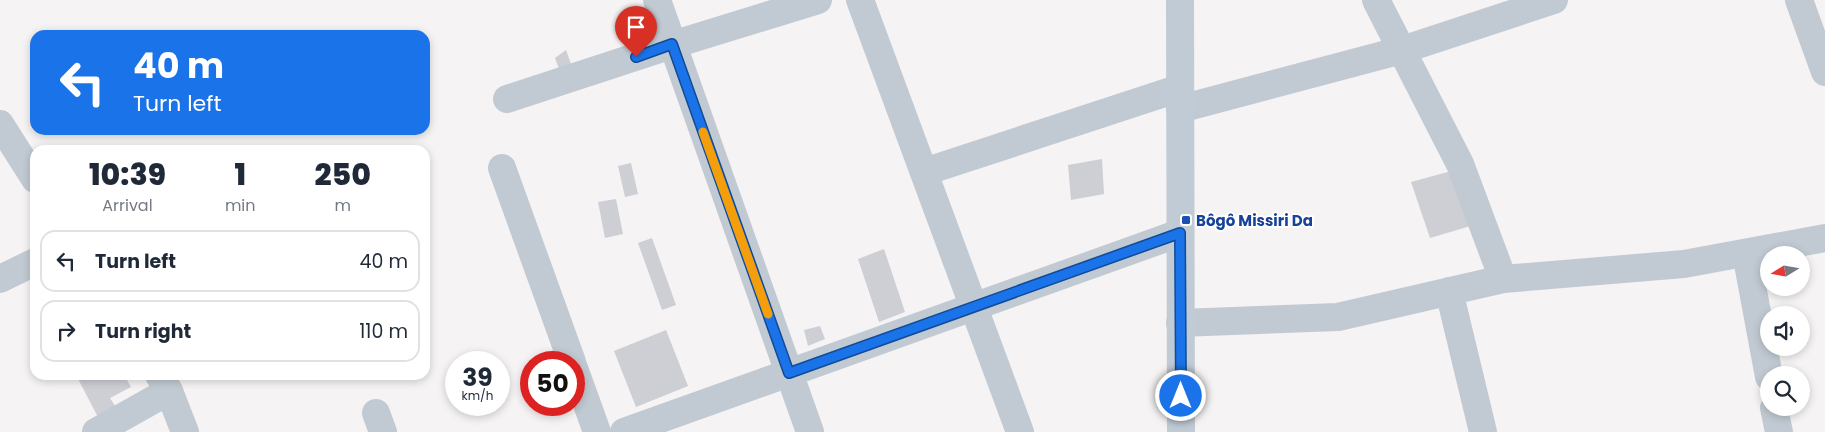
<!DOCTYPE html>
<html lang="en">
<head>
<meta charset="utf-8">
<style>
	:root { --surface:#fff; --page:#f2f2f3; --text:#1f2937; --muted:#747a83; --line:#e0e1e3 }
	body { margin:0; font-family:Poppins,sans-serif; background:var(--page); color:var(--text); height:100vh; display:flex; flex-direction:column; font-size:19px; white-space:nowrap }
	* { box-sizing:border-box; margin:0 }
	p { font-size:16px; color:var(--muted) }
	.icon { flex:none; width:28px; height:28px; fill:none; stroke:currentColor; stroke-width:2; stroke-linecap:round; stroke-linejoin:round }
	.map { position:relative; flex:1; overflow:hidden }
	.details { position:absolute; left:30px; top:145px; width:400px; height:235px; display:flex; flex-direction:column; background:var(--surface); border-radius:15px; box-shadow:0 2px 8px #0003 }
	.details>* { flex:none }
	.hud { position:absolute; left:30px; top:30px; width:400px; height:105px; border-radius:15px; box-shadow:0 2px 8px #0003; background:#1a73e8; color:#fff; overflow:hidden }
	.needle { width:32px; rotate:259deg }
	.controls { position:absolute; left:1760px; top:246px; display:grid; gap:10px }
	.controls a { display:grid; place-items:center; width:50px; height:50px; border-radius:50%; background:var(--surface); box-shadow:0 2px 8px #0003; font-size:25px }
	.speed { position:absolute; left:445px; top:351px; display:flex; gap:10px; font-size:25px; font-weight:700; text-align:center }
	.speed>* { display:grid; place-content:center; width:65px; height:65px; border-radius:50%; background:var(--surface); box-shadow:0 2px 8px #0003; line-height:1 }
	.speed small { font-size:12px; font-weight:400 }
	.speed .limit { border:8px solid #d22; background:#fff; color:#111 }
	.pin { position:absolute; display:grid; place-items:center; width:42px; height:42px; color:#fff; margin:-51px -21px; border-radius:50% 50% 50% 0; rotate:-45deg; box-shadow:0 0 5px #0007 }
	.pin .icon { rotate:45deg }
	.me { position:absolute; width:55px; margin:-28px; rotate:0deg; stroke-linejoin:round; filter:drop-shadow(0 0 4px #0008) }
	.turn { display:flex; align-items:center; gap:18px; height:105px; padding:0 20px; font-size:22px }
	.turn .icon { width:65px; height:65px; stroke-width:2.5 }
	.turn b { display:block; font-size:35px; line-height:42px }
	.eta { display:flex; justify-content:space-evenly; align-items:center; height:85px; text-align:center }
	.eta b { font-size:30px; font-weight:800; line-height:35px }
	ul { padding:0; list-style:none }
	li { display:flex; align-items:center; gap:15px; height:62px; margin:0 10px 8px; padding:0 10px; border:2px solid var(--line); border-radius:15px }
	li div { flex:1 }
	li b { display:block; font-size:19px }
	li em { font-style:normal }
	.map>svg:first-child { display:block }
	.building { fill:#cdcfd5 }
	.lines { fill:none; stroke-linecap:round; stroke-linejoin:round }
	.minor { stroke:#c1cad2; stroke-width:28 }
	.secondary { stroke:#c1cbd6; stroke-width:28 }
	.route-casing { stroke:#114b97; stroke-width:12 }
	.route { stroke:#1a73e8; stroke-width:9 }
	.slow { stroke:#f59e0b; stroke-width:9 }
	.transit-dot { fill:#1a4fb4; stroke:#fff; stroke-width:2 }
	.labels { text-anchor:middle; dominant-baseline:central; stroke-width:4; stroke-linejoin:round; paint-order:stroke }
	.transit-label { font-size:15px; font-weight:bold; fill:#164399; stroke:#fff; text-anchor:start }
</style>
</head>
<body>
<div class="map">
<svg width="1825" height="432" viewBox="0 0 1825 432">
	<rect width="100%" height="100%" fill="#f5f3f3"/>
	<g class="building">
		<polygon points="566,50 571,64 559,69 555,58"/>
		<polygon points="1102,159 1104,194 1071,200 1068,165"/>
		<polygon points="631,163 638,194 625,197 618,166"/>
		<polygon points="1455,170 1474,225 1430,238 1411,182"/>
		<polygon points="616,199 623,234 605,238 598,202"/>
		<polygon points="652,238 676,305 662,310 638,243"/>
		<polygon points="884,249 905,312 879,322 858,259"/>
		<polygon points="820,326 825,339 808,346 804,330"/>
		<polygon points="666,330 688,386 636,407 614,351"/>
		<polygon points="76,375 124,375 131,387 110,398 117,409 99,419"/>
	</g>
	<g class="lines">
		<g class="minor">
			<polyline points="657,0 810,432"/>
			<polyline points="860,0 1020,432"/>
			<polyline points="1376,0 1460,164 1503,279"/>
			<polyline points="1799,0 1825,72"/>
			<polyline points="507,99 672,45 818,0"/>
			<polyline points="1180,109 1402,50 1554,0"/>
			<polyline points="0,124 35,179"/>
			<polyline points="502,168 572,362"/>
			<polyline points="924,172 1180,88"/>
			<polyline points="1746,253 1769,377"/>
			<polyline points="0,279 35,262"/>
			<polyline points="1449,291 1483,432"/>
			<polyline points="1180,323 1338,317 1503,279 1684,264 1825,238"/>
			<polyline points="574,368 597,432"/>
			<polyline points="159,375 169,391 185,432"/>
			<polyline points="1774,408 1779,432"/>
			<polyline points="376,413 383,432"/>
			<polyline points="96,432 169,391"/>
			<polyline points="624,432 1180,233"/>
		</g>
		<polyline class="secondary" points="1180,0 1181,432"/>
	</g>
	<g class="lines">
		<defs>
			<polyline id="route" points="636,57 672,44 789,373 1180,233 1181,396"/>
		</defs>
		<use href="#route" class="route-casing"/>
		<use href="#route" class="route"/>
		<polyline class="slow" points="703,132 768,314"/>
	</g>
	<rect class="transit-dot" x="1181" y="215" width="10" height="10" rx="2.5"/>
	<g class="labels">
		<g class="transit-label">
			<text x="1196" y="220">Bôgô Missiri Da</text>
		</g>
	</g>
</svg>
<div class="controls">
<a><svg class="needle" viewBox="-14 -14 28 28"><path d="M0-13l5 13h-10z" fill="#e53935"/><path d="M0 13l5-13h-10z" fill="#747a83"/></svg></a>
<a><svg class="icon" aria-label="sound" viewBox="0 0 24 24"><path d="M4 9h4l5-4v14l-5-4H4zM17 9q2 3 0 6"/></svg></a>
<a><svg class="icon" aria-label="search" viewBox="0 0 24 24"><circle cx="10" cy="10" r="6"/><path d="M15 15l6 6"/></svg></a>
</div>
<div class="speed"><div>39<small>km/h</small></div><div class="limit">50</div></div>
<div class="pin" style="left:636px;top:57px;background:#d93025"><svg class="icon" aria-label="arrive" viewBox="0 0 24 24"><path d="M6 21V4h12l-3 4 3 4H6"/></svg></div>
<svg class="me" style="left:1181px;top:396px" viewBox="-20 -20 40 40"><circle r="17" fill="#1a73e8" stroke="#fff" stroke-width="3"/><path d="M0-11L8 9 0 5-8 9z" fill="#fff"/></svg>
<div class="hud">
<div class="turn"><svg class="icon" aria-label="left" viewBox="0 0 24 24"><path d="M17 20v-9H6M10 6l-5 5 5 5"/></svg><div><b>40 m</b>Turn left</div></div>
</div>
<section class="details">
<div class="eta">
<div><b>10:39</b><p>Arrival</p></div>
<div><b>1</b><p>min</p></div>
<div><b>250</b><p>m</p></div>
</div>
<ul>
<li><svg class="icon" aria-label="left" viewBox="0 0 24 24"><path d="M17 20v-9H6M10 6l-5 5 5 5"/></svg><div><b>Turn left</b></div><em>40 m</em></li>
<li><svg class="icon" aria-label="right" viewBox="0 0 24 24"><path d="M7 20v-9h11M14 6l5 5-5 5"/></svg><div><b>Turn right</b></div><em>110 m</em></li>
</ul>
</section>
</div>
</body>
</html>
